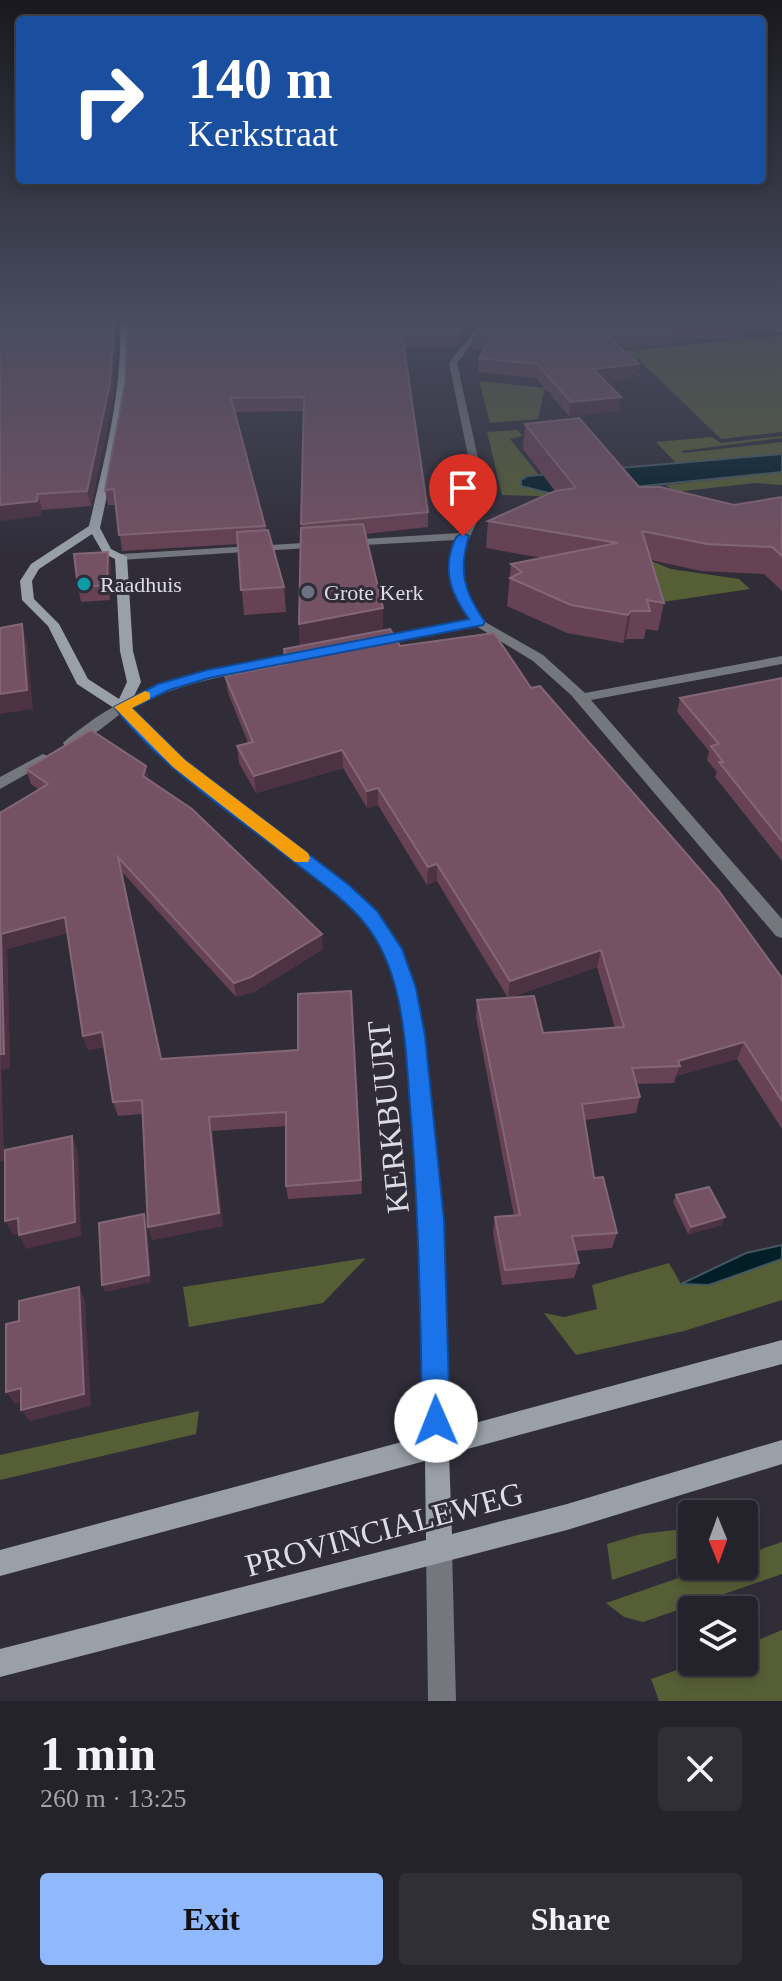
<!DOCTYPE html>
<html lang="en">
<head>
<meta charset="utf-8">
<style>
	:root { --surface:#24222b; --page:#302f37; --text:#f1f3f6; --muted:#a3a4a9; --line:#413f47; --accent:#90b8fd }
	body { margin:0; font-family:"Times New Roman",serif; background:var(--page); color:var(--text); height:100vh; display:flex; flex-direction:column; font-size:30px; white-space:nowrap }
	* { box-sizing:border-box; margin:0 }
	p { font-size:26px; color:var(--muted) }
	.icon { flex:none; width:44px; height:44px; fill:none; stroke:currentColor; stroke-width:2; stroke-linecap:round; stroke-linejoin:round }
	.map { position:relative; height:1701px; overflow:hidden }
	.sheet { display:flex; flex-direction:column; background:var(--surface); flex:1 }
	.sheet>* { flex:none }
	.top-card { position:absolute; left:16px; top:16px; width:750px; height:168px; border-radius:8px; box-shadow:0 4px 12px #0003,0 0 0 2px var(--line); background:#1a4fa0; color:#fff; overflow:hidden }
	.needle { width:52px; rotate:179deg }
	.fabs { position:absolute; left:678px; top:1500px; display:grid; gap:16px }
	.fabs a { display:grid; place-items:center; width:80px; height:80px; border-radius:8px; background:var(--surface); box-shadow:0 4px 12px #0003,0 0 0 2px var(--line); font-size:40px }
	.pin { position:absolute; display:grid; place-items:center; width:68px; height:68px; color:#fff; margin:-82px -34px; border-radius:50% 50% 50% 0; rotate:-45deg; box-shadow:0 0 8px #0007 }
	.pin .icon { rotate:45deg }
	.me { position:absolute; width:88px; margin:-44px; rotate:359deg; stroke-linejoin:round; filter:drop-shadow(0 0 6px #0008) }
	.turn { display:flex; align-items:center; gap:28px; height:168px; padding:0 40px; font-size:36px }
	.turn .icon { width:104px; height:104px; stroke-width:2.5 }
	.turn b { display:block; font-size:56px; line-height:68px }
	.round { display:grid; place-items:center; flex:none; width:84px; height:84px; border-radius:8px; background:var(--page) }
	.overview { display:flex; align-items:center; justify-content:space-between; height:136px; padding:0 40px }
	h1 { font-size:48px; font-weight:700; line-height:60px }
	.cta { display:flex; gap:16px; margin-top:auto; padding:16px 40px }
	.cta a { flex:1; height:92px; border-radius:8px; background:var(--accent); color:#111; font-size:32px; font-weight:700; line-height:92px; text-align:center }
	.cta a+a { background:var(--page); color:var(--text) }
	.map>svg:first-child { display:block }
	.green { fill:#565e36 }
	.water { fill:#021f28; stroke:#445760; stroke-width:2 }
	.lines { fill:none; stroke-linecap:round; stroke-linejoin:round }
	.street { fill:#74777d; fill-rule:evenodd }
	.secondary { fill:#9aa0a8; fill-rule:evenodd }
	.wall { fill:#674154; fill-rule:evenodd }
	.shaded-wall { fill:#4c3243 }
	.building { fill:#745163; stroke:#846777; stroke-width:2 }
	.route { fill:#1a73e8; stroke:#114b97; stroke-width:2 }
	.slow { fill:#f59e0b }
	.culture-dot { fill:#0f9aa8; stroke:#302d39; stroke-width:3 }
	.worship-dot { fill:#6b7280; stroke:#302d39; stroke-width:3 }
	.labels { text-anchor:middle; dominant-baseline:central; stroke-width:6; stroke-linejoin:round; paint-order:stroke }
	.far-poi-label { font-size:22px; fill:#dddbe3; stroke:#302d39; text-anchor:start }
	.near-street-label { font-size:32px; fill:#dddbe3; stroke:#302d39 }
</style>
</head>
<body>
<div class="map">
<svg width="782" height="1701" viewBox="0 0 782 1701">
	<rect width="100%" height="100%" fill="#302d39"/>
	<g class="green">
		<polygon points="782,335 782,432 721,439 638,359 647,357 629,360 640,376 618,379 597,354"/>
		<polygon points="479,381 545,388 538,419 490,423"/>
		<polygon points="518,430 522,436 510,439 539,475 521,480 610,498 502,495 487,432"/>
		<polygon points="782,436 782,438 681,451 684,453 782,442 782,454 677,464 656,442 712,437 721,443"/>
		<polygon points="782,472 782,485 755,483 675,492 666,485"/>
		<polygon points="646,559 671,569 739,579 750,589 649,604"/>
		<polygon points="366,1258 323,1303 189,1327 183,1287"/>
		<polygon points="782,1259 782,1300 684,1331 576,1355 544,1313 564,1317 597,1309 592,1285 669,1263 681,1284 709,1285"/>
		<polygon points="199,1411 196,1434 0,1480 0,1455"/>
		<polygon points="692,1528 692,1553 612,1580 607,1544 641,1534"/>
		<polygon points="782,1542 782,1574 643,1622 624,1617 606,1603 713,1566 744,1566 744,1555"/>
		<polygon points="782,1630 782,1701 659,1701 651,1679 700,1662 744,1662 744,1646"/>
	</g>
	<g class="water">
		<polygon points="782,454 782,472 575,493 553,494 521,486 521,480 528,476"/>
		<polygon points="782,1245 782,1259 709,1285 681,1284 746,1253"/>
	</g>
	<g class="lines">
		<g class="street">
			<path d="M 484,318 L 492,318 L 457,363 L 487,499 L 465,548 L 463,572 L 467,596 L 478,614 L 487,623 L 543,655 L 585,693 L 782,656 L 782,664 L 591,700 L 782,919 L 782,938 L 776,936 L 571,695 L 533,661 L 476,626 L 373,646 L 367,642 L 373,638 L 469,620 C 450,595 447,570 456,540 L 346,546 L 340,543 L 346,540 L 459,533 L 477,499 L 449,363 Z"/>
			<polygon points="319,542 325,545 323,547 121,560 115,557 121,554"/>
			<path d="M 304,652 L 309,653 L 309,659 C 247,673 185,679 128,709 C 112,718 82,749 65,746 L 63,743 C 70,736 79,730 87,724 C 150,678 229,665 304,652 Z"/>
			<polygon points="43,754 48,756 50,759 48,762 0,789 0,777"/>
			<polygon points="439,1537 448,1541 452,1550 456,1701 428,1701 426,1550 430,1541"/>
		</g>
		<path class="secondary" d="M 120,318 L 128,318 C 132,390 115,458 100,528 L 111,549 L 127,557 L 133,651 L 141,682 L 129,706 L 184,760 L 349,886 L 376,911 L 401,949 L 414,988 L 423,1036 L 443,1220 L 449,1430 L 782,1340 L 782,1364 L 449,1454 L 452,1534 L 567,1504 L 782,1440 L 782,1464 L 567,1530 L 0,1677 L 0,1649 L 426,1540 L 425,1461 L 0,1576 L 0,1550 L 424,1436 L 421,1220 L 405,1036 L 396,988 L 384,951 L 364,921 L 337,894 L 174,766 L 117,710 L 77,684 L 48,626 L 22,600 L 20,581 L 31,564 L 89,526 C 105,457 123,390 120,318 ZM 92,534 L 103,553 L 115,559 L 120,651 L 127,682 L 119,699 L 88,679 L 59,624 L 34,599 L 32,581 L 39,569 Z"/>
	</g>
	<g class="wall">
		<polygon points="0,318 117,318 113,397 91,506 42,510 41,516"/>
		<path d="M 481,318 L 457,347 L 404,347 L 428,512 L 428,527 L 365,534 L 383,630 L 400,646 L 531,688 L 782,978 L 782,1129 L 737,1059 L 676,1076 L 674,1083 L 637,1084 L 640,1097 L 636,1113 L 585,1120 L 594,1178 L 617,1233 L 612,1248 L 576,1251 L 579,1263 L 574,1278 L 502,1285 L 493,1232 L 495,1217 L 514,1216 L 476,1017 L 477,1000 L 508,998 L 437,881 L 427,885 L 378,805 L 367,808 L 343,768 L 256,793 L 239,763 L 237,746 L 248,743 L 228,693 L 225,676 L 286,664 L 284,649 L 300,646 L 299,624 L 304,411 L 234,412 L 266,530 L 284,587 L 286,612 L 244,615 L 238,544 L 122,551 L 116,505 L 108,505 L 105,490 L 125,384 ZM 597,967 L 615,1028 L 543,1033 L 509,998 Z"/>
		<polygon points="486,318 782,318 782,332 745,332 743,339 671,339 670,345 620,347 639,364 637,378 605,381 621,397 619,411 569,416 536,378 478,372 479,358 484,350 472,349 473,335"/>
		<polygon points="525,424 639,487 734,505 782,497 782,591 764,574 701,571 651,560 664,603 658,631 646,629 644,639 626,639 623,643 567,633 507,606 511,564 542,558 486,548 488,521 555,491 523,449"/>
		<polygon points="108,552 111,567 110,600 81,602 78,587"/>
		<polygon points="782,678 782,861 715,777 717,772 707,760 709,751 677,712 680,698"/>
		<polygon points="26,769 149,780 323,949 254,992 236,997 122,872 161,1059 298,1050 351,991 362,1194 288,1199 286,1186 286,1126 212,1131 223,1226 152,1240 142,1114 118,1116 113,1102 104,1047 88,1050 83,1036 67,933 7,949 10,1068 1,1070 4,1160 0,1161 0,813 39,790 31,784"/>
		<polygon points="676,1195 722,1225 688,1234 673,1202"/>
	</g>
	<g class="shaded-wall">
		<polygon points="114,318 117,318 113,397 91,506 87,491"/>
		<polygon points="471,318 481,318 457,347 458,334"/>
		<polygon points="639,364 637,378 591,383 593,369"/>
		<polygon points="621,397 619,411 569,416 571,402"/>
		<polygon points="38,494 42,510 41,516 0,521 0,505"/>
		<polygon points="108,552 111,567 110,600 107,585"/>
		<polygon points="383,608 383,633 301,649 299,624"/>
		<polygon points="631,611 626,639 623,643 628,615"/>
		<polygon points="22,624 27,643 33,709 0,714 0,694"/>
		<polygon points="342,750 343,768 256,793 254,776"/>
		<polygon points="146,766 149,781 143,776"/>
		<polygon points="378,788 378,805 367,808 367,791"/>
		<polygon points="118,857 122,872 164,1073 161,1059"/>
		<polygon points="437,864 437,881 427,885 428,867"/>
		<polygon points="65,917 70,932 7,949 10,1068 1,1070 4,1160 0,1161 1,934"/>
		<polygon points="322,934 323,949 254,992 236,997 234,983"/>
		<polygon points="601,950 597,967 508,998 510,981"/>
		<polygon points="102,1032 106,1046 88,1050 83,1036"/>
		<polygon points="744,1042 737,1059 676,1076 680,1066 678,1061"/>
		<polygon points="209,1117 212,1131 223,1226 152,1240 148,1227"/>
		<polygon points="72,1136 78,1151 81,1236 26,1249 19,1235"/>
		<polygon points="144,1214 147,1221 151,1282 105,1292 102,1285"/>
		<polygon points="725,1217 722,1225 688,1234 691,1227"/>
		<polygon points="18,1218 25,1232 13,1235 5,1221"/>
		<polygon points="79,1287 85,1300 91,1406 30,1421 21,1410"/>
		<polygon points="21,1388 29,1400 15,1404 6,1392"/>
	</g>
	<g class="building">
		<polygon points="0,318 114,318 110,383 87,491 38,494 37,501 0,505"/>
		<polygon points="128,318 471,318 458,334 402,333 428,512 301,524 304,397 231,398 265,526 119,535 114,489 105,490 125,384"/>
		<polygon points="486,318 782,318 742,319 746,326 668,325 673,332 605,334 639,364 593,369 621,397 571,402 537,364 479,358 491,337 473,335"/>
		<polygon points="579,418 639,487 660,487 734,505 782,497 782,556 772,547 707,544 642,531 664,603 647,600 650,611 631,611 628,615 571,605 510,578 522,572 511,564 618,543 488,521 555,491 576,488 525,424"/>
		<polygon points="363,524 383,608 299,624 301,528"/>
		<polygon points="268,530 284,587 241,590 237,532"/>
		<polygon points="108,552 107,585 78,587 74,554"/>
		<polygon points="22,624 27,690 0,694 0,628"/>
		<polygon points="390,629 400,646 494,633 531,688 540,686 719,891 782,978 782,1101 744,1042 678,1061 680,1066 632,1068 640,1097 582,1104 594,1178 603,1177 617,1233 572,1236 579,1263 505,1270 495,1217 520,1215 477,1000 534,996 543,1033 624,1027 601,950 510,981 437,864 428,867 378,788 367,791 342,750 254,776 237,746 253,742 225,676 286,664 284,649"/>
		<polygon points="782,678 782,841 719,762 723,762 711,746 719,744 680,698"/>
		<polygon points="91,730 146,766 143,776 192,809 322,934 251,977 234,983 118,857 161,1059 298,1050 298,994 351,991 361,1180 286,1186 286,1112 209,1117 219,1213 148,1227 142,1100 113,1102 102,1032 83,1036 65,917 1,934 4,1054 0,1054 0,813 48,784 26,769"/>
		<polygon points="72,1136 75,1222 19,1235 18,1218 5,1221 5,1150"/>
		<polygon points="709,1187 725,1217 691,1227 676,1195"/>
		<polygon points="144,1214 149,1275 102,1285 99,1223"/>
		<polygon points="79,1287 84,1394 21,1410 21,1388 6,1392 6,1324 19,1321 19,1301"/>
	</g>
	<linearGradient id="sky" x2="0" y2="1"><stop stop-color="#1a191f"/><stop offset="0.57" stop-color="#484c5f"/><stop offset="1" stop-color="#484c5f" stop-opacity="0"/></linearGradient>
	<rect width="782" height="556" fill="url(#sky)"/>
	<path class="route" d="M 463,533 L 469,536 C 458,571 464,592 485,622 L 483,625 L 209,678 L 169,690 L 132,708 L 185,760 L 349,885 L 377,911 L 402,949 L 416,988 L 425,1036 L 444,1220 L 450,1421 L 446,1431 L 436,1435 L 426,1431 L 422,1421 C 421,1320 419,1219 411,1118 C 405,1053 407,972 362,920 C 344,899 320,882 298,865 C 236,816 163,770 114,707 L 158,684 L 207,670 L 469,619 C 453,597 443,574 452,547 C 455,539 455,536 463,533 Z"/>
	<polygon class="slow" points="145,691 150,693 150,699 132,708 185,760 308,853 310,858 308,862 295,862 173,767 114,707"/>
	<circle class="culture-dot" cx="84" cy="584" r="8"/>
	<circle class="worship-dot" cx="308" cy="592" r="8"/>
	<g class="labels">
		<g class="far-poi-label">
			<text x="100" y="584">Raadhuis</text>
			<text x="324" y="592">Grote Kerk</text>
		</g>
		<g class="near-street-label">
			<text transform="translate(388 1117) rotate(-96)">KERKBUURT</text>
			<text transform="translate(384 1529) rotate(-15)">PROVINCIALEWEG</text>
		</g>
	</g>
</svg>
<div class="fabs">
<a><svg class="needle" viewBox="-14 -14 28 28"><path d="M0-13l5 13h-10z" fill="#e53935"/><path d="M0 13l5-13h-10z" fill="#a3a4a9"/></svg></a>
<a><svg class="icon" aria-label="layers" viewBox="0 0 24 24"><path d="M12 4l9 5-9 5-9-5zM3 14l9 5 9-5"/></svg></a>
</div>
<div class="pin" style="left:463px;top:536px;background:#d93025"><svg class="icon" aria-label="arrive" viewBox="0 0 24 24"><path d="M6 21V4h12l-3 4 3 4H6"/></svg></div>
<svg class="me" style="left:436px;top:1421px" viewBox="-20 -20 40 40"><circle r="19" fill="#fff"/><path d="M0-13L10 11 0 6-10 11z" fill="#1a73e8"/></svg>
<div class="top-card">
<div class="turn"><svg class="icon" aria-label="right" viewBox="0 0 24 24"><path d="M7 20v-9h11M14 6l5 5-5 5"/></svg><div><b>140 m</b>Kerkstraat</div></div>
</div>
</div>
<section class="sheet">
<div class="overview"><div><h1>1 min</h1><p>260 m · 13:25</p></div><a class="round"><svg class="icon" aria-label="close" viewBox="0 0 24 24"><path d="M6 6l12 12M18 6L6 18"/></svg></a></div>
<div class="cta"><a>Exit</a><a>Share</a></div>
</section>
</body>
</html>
